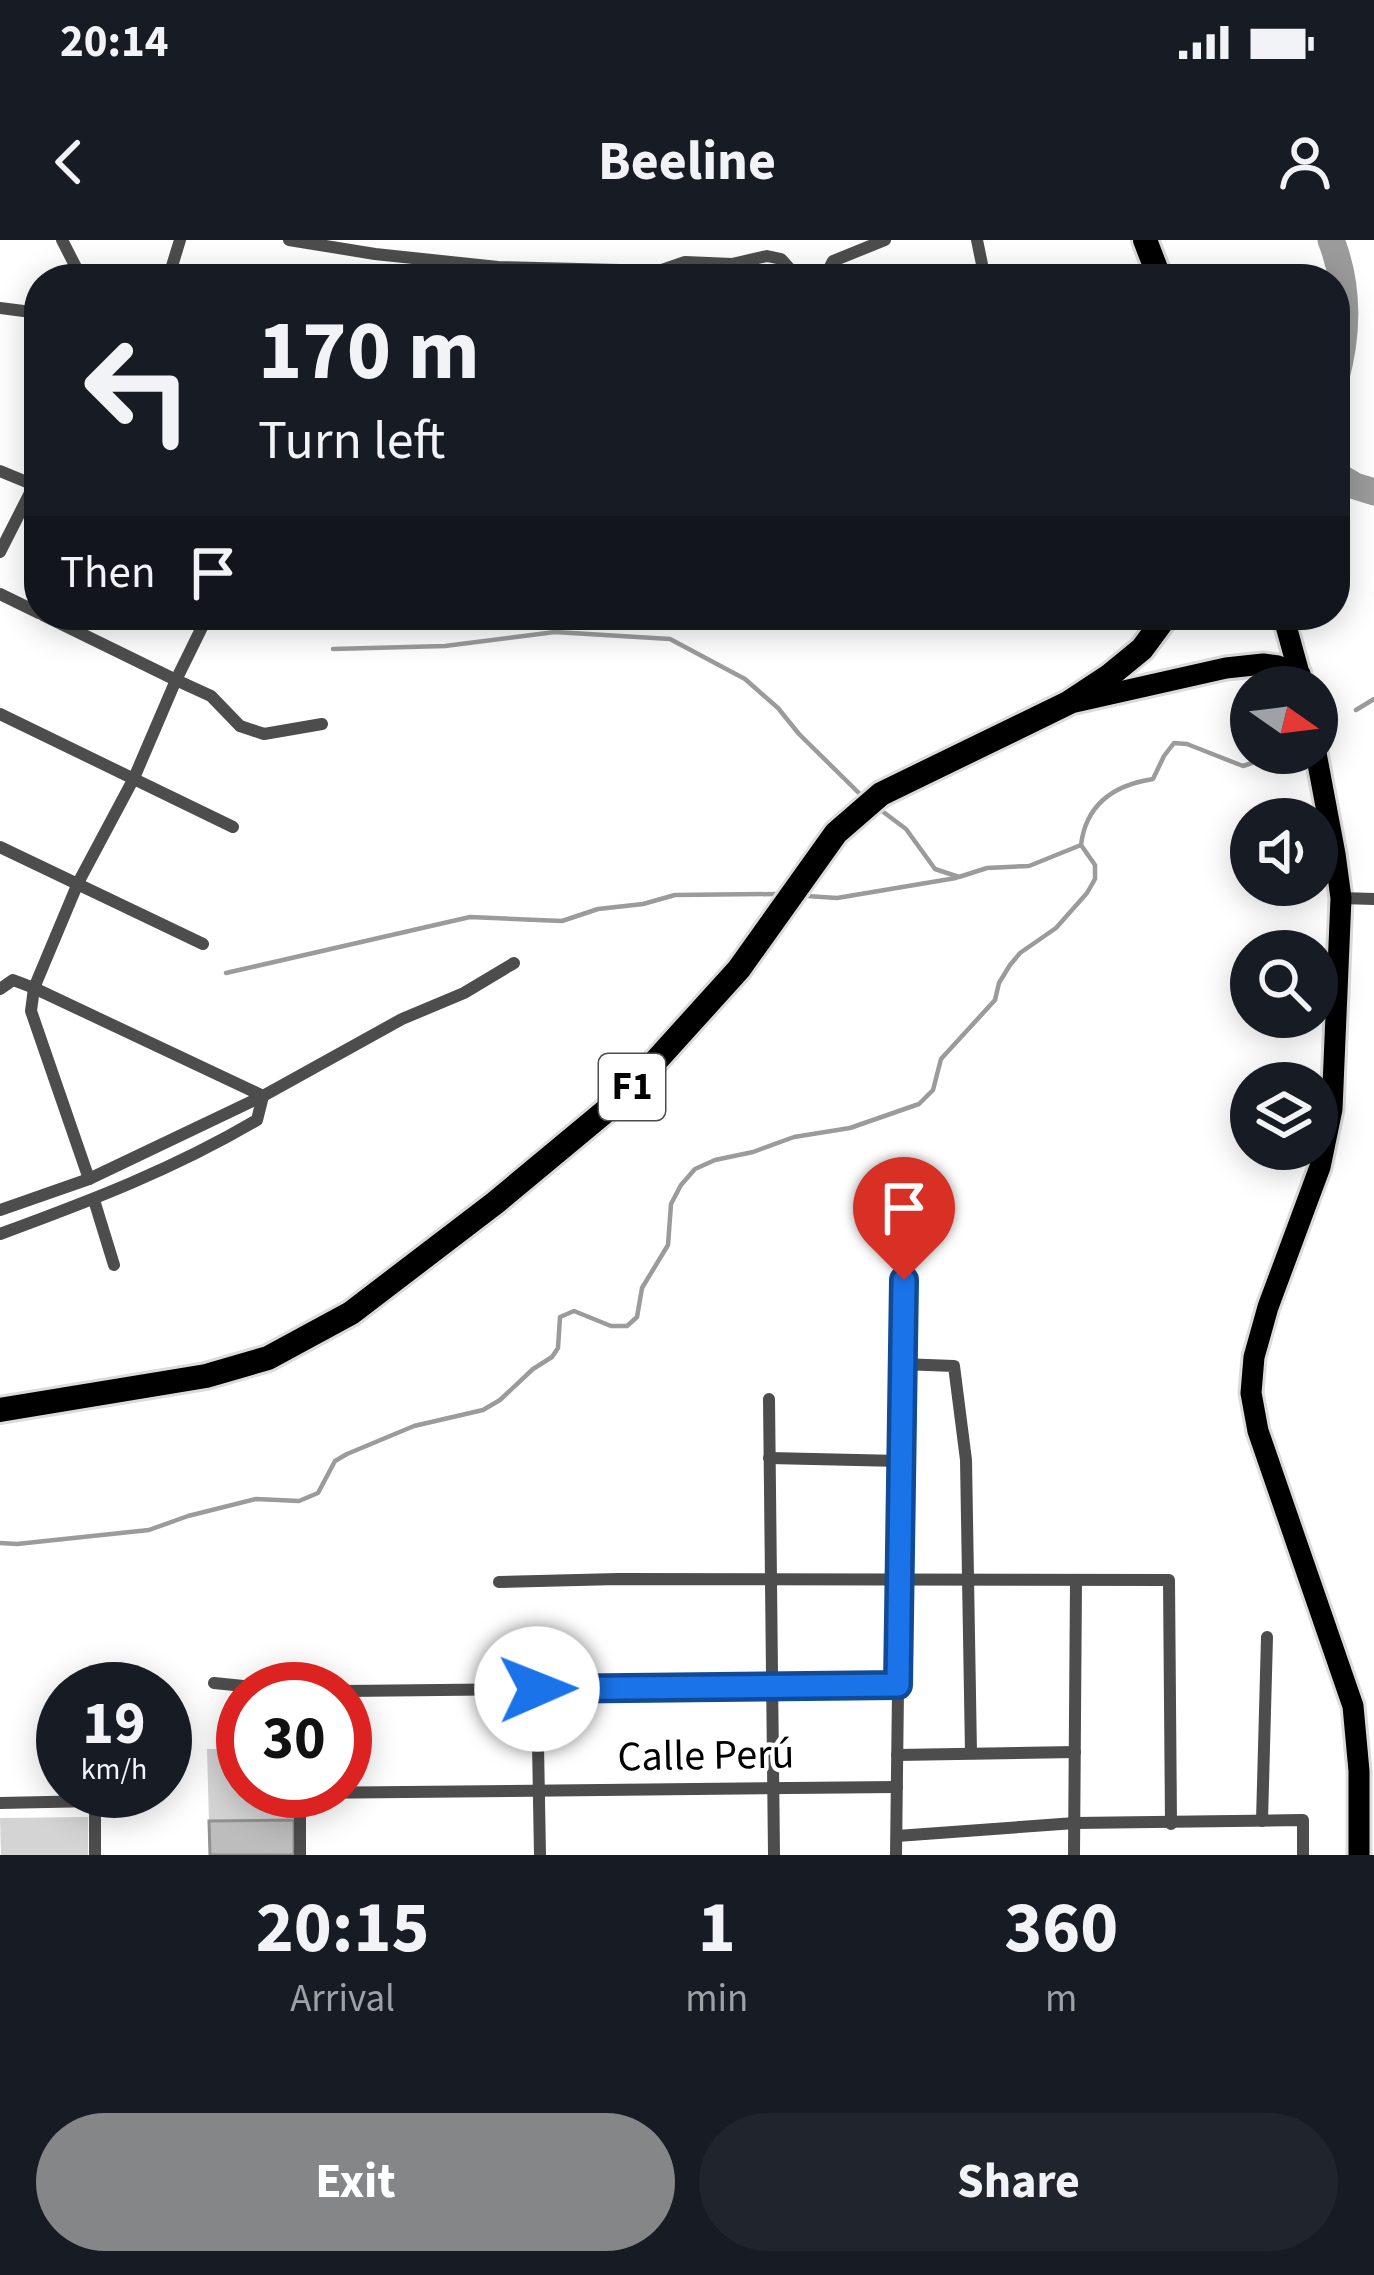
<!DOCTYPE html>
<html lang="en">
<head>
<meta charset="utf-8">
<style>
	:root { --surface:#171b24; --page:#20242c; --text:#f1f3f6; --muted:#9ea1a6; --accent:#858687 }
	body { margin:0; font-family:"Source Sans 3",sans-serif; background:var(--page); color:var(--text); height:100vh; display:flex; flex-direction:column; font-size:45px; white-space:nowrap }
	* { box-sizing:border-box; margin:0 }
	p { font-size:39px; color:var(--muted) }
	.icon { flex:none; width:66px; height:66px; fill:none; stroke:currentColor; stroke-width:2; stroke-linecap:round; stroke-linejoin:round }
	.map { position:relative; height:1615px; overflow:hidden }
	.side { display:flex; flex-direction:column; background:var(--surface); flex:1 }
	.side>* { flex:none }
	.top-card { position:absolute; left:24px; top:24px; width:1326px; height:366px; border-radius:48px; box-shadow:0 6px 30px #0003; background:#171b24; color:var(--text); overflow:hidden }
	.needle { width:78px; rotate:104deg }
	.fabs { position:absolute; left:1230px; top:426px; display:grid; gap:24px }
	.fabs a { display:grid; place-items:center; width:108px; height:108px; border-radius:50%; background:var(--surface); box-shadow:0 6px 30px #0003; font-size:60px }
	.speed { position:absolute; left:36px; top:1422px; display:flex; gap:24px; font-size:60px; font-weight:700; text-align:center }
	.speed>* { display:grid; place-content:center; width:156px; height:156px; border-radius:50%; background:var(--surface); box-shadow:0 6px 30px #0003; line-height:1 }
	.speed small { font-size:30px; font-weight:400 }
	.speed .limit { border:18px solid #d22; background:#fff; color:#111 }
	.pin { position:absolute; display:grid; place-items:center; width:102px; height:102px; color:#fff; margin:-123px -51px; border-radius:50% 50% 50% 0; rotate:-45deg; box-shadow:0 0 12px #0007 }
	.pin .icon { rotate:45deg }
	.me { position:absolute; width:132px; margin:-66px; rotate:89deg; stroke-linejoin:round; filter:drop-shadow(0 0 9px #0008) }
	.turn { display:flex; align-items:center; gap:42px; height:252px; padding:0 36px; font-size:54px }
	.turn .icon { width:156px; height:156px; stroke-width:2.5 }
	.turn b { display:block; font-size:84px; line-height:102px }
	.then { display:flex; align-items:center; height:114px; padding:0 36px; background:#0003; gap:24px; font-size:45px }
	.eta { display:flex; justify-content:space-evenly; align-items:center; height:204px; text-align:center }
	.eta b { font-size:72px; font-weight:700; line-height:84px }
	.cta { display:flex; gap:24px; margin-top:auto; padding:24px 36px }
	.cta a { flex:1; height:138px; border-radius:72px; background:var(--accent); color:#fff; font-size:48px; font-weight:700; line-height:138px; text-align:center }
	.cta a+a { background:var(--page); color:var(--text) }
	.status { display:flex; justify-content:space-between; align-items:center; height:84px; padding:0 60px; background:var(--surface); direction:ltr }
	.status svg { height:33px; fill:currentColor }
	header { display:flex; justify-content:space-between; align-items:center; height:156px; padding:0 36px; background:var(--surface); font-size:54px; font-weight:700 }
	.map>svg:first-child { display:block }
	.green { fill:#d4d4d4 }
	.lines { fill:none; stroke-linecap:round; stroke-linejoin:round }
	.stream { stroke:#9b9b9b; stroke-width:4.5 }
	.river { stroke:#9b9b9b; stroke-width:27 }
	.building { fill:#bdbdbd; stroke:#919191; stroke-width:3 }
	.primary-casing { stroke:#dbdbdb; stroke-width:27 }
	.highway-casing { stroke:#dbdbdb; stroke-width:30 }
	.street { stroke:#4d4d4d; stroke-width:12 }
	.primary { stroke:#000; stroke-width:21 }
	.highway { stroke:#000; stroke-width:24 }
	.route-casing { stroke:#114b97; stroke-width:30 }
	.route { stroke:#1a73e8; stroke-width:21 }
	.labels { text-anchor:middle; dominant-baseline:central; stroke-width:9; stroke-linejoin:round; paint-order:stroke }
	.shield { fill:#fff; stroke:#4c4c4c; stroke-width:3 }
	.shield-label { font-size:39px; font-weight:bold; fill:#000 }
	.street-label { font-size:42px; fill:#000; stroke:#fff }
</style>
</head>
<body>
<div class="status"><b>20:14</b><svg viewBox="0 0 49 12"><path d="M0 12V9h3v3zM5 12V6h3v6zM10 12V3h3v9zM15 12V0h3v12zM26 1h20v11H26zM47 4h2v5h-2z"/></svg></div>
<header><svg class="icon" aria-label="back" viewBox="0 0 24 24"><path d="M15 5l-7 7 7 7"/></svg>Beeline<svg class="icon" aria-label="person" viewBox="0 0 24 24"><circle cx="12" cy="8" r="4"/><path d="M4 21q1-7 8-7t8 7"/></svg></header>
<div class="map">
<svg width="1374" height="1615" viewBox="0 0 1374 1615">
	<rect width="100%" height="100%" fill="#fff"/>
	<g class="green">
		<polygon points="207,1509 243,1509 243,1551 294,1551 294,1580 209,1581"/>
		<polygon points="88,1577 88,1615 1,1615 0,1578"/>
	</g>
	<g class="lines">
		<g class="stream">
			<polyline points="1371,251 1374,263"/>
			<polyline points="333,409 445,406 555,392 670,399 745,439 778,468 799,494 866,560"/>
			<polyline points="1356,470 1374,459"/>
			<polyline points="882,571 906,589 935,629 959,637 987,628 1029,626 1081,605"/>
			<polyline points="807,656 837,658 956,638"/>
			<polyline points="226,733 470,677 562,681 598,669 643,664 675,655 776,654"/>
			<path d="M 0,1303 L 17,1304 L 149,1290 L 188,1276 L 256,1259 L 299,1261 L 318,1253 L 335,1221 L 347,1214 L 414,1186 L 483,1170 L 500,1160 L 533,1129 L 552,1117 L 558,1108 L 560,1077 L 574,1071 L 611,1086 L 627,1086 L 637,1077 L 642,1048 L 668,1005 L 671,964 L 681,945 L 695,929 L 715,920 L 753,912 L 794,897 L 850,888 L 919,864 L 933,850 L 941,819 L 995,760 L 999,743 L 1010,725 L 1020,713 L 1056,688 L 1087,653 L 1095,639 L 1095,625 L 1081,605 C 1086,564 1114,545 1153,539 L 1164,516 L 1174,503 L 1187,504 L 1243,526 L 1276,515"/>
		</g>
		<g class="river">
			<path d="M 1331,0 C 1349,46 1348,95 1335,141"/>
			<polyline points="1335,234 1355,246 1374,252"/>
		</g>
	</g>
	<polygon class="building" points="294,1580 294,1615 210,1615 209,1581"/>
	<g class="lines">
		<defs>
			<g id="primary">
				<polyline points="1283,375 1302,444"/>
				<polyline points="1075,462 1226,428 1263,424 1278,426 1300,434"/>
				<polyline points="1316,513 1335,614 1341,658 1332,869 1320,927 1268,1067 1254,1117 1251,1153 1258,1191 1353,1466 1359,1531 1359,1615"/>
			</g>
			<g id="highway">
				<polyline points="1145,0 1160,39"/>
				<polyline points="0,1170 206,1136 268,1118 351,1073 495,963 625,855 739,729 836,593 881,554 1068,463 1109,436 1142,409 1167,375"/>
			</g>
		</defs>
		<use href="#primary" class="primary-casing"/>
		<use href="#highway" class="highway-casing"/>
		<g class="street">
			<polyline points="62,0 82,39"/>
			<polyline points="289,0 375,14 498,27 659,31 685,22 732,24 767,16 781,19 799,39"/>
			<polyline points="977,0 985,39"/>
			<polyline points="168,39 180,0"/>
			<polyline points="824,39 833,21 885,0"/>
			<polyline points="0,68 39,73"/>
			<polyline points="0,231 34,245 0,312"/>
			<polyline points="0,354 39,373"/>
			<polyline points="208,375 176,440 211,456 240,486 264,494 322,484"/>
			<polyline points="0,474 233,587"/>
			<polyline points="0,607 203,704"/>
			<polyline points="1341,658 1374,659"/>
			<polyline points="0,749 13,740 34,748 78,643 134,538 176,440 43,375"/>
			<polyline points="94,960 114,1025"/>
			<polyline points="0,970 89,939 263,856 402,779 464,753 514,723"/>
			<path d="M 0,994 C 90,961 174,929 257,880 L 263,856 L 34,748 L 31,771 L 89,939"/>
			<polyline points="901,1124 954,1126 966,1220 971,1513"/>
			<polyline points="769,1159 774,1615"/>
			<polyline points="769,1218 900,1221"/>
			<polyline points="499,1342 618,1339 1169,1340 1171,1584"/>
			<polyline points="214,1443 274,1449"/>
			<polyline points="537,1449 540,1615"/>
			<polyline points="345,1451 898,1445"/>
			<polyline points="897,1515 1075,1512"/>
			<polyline points="300,1553 897,1547"/>
			<polyline points="0,1563 95,1561 95,1615"/>
			<polyline points="1262,1581 1267,1397"/>
			<polyline points="897,1596 1075,1583 1303,1580 1303,1615"/>
			<polyline points="300,1615 300,1551"/>
			<polyline points="896,1615 903,1040"/>
			<polyline points="1074,1615 1076,1340"/>
		</g>
		<use href="#primary" class="primary"/>
		<use href="#highway" class="highway"/>
	</g>
	<g class="lines">
		<defs>
			<polyline id="route" points="537,1449 898,1445 904,1040"/>
		</defs>
		<use href="#route" class="route-casing"/>
		<use href="#route" class="route"/>
	</g>
	<g class="labels">
		<rect class="shield" x="599" y="814" width="66" height="66" rx="9"/>
		<g class="shield-label">
			<text x="632" y="847">F1</text>
		</g>
		<g class="street-label">
			<text transform="translate(706 1516) rotate(-1)">Calle Perú</text>
		</g>
	</g>
</svg>
<div class="fabs">
<a><svg class="needle" viewBox="-14 -14 28 28"><path d="M0-13l5 13h-10z" fill="#e53935"/><path d="M0 13l5-13h-10z" fill="#9ea1a6"/></svg></a>
<a><svg class="icon" aria-label="sound" viewBox="0 0 24 24"><path d="M4 9h4l5-4v14l-5-4H4zM17 9q2 3 0 6"/></svg></a>
<a><svg class="icon" aria-label="search" viewBox="0 0 24 24"><circle cx="10" cy="10" r="6"/><path d="M15 15l6 6"/></svg></a>
<a><svg class="icon" aria-label="layers" viewBox="0 0 24 24"><path d="M12 4l9 5-9 5-9-5zM3 14l9 5 9-5"/></svg></a>
</div>
<div class="speed"><div>19<small>km/h</small></div><div class="limit">30</div></div>
<div class="pin" style="left:904px;top:1040px;background:#d93025"><svg class="icon" aria-label="arrive" viewBox="0 0 24 24"><path d="M6 21V4h12l-3 4 3 4H6"/></svg></div>
<svg class="me" style="left:537px;top:1449px" viewBox="-20 -20 40 40"><circle r="19" fill="#fff"/><path d="M0-13L10 11 0 6-10 11z" fill="#1a73e8"/></svg>
<div class="top-card">
<div class="turn"><svg class="icon" aria-label="left" viewBox="0 0 24 24"><path d="M17 20v-9H6M10 6l-5 5 5 5"/></svg><div><b>170 m</b>Turn left</div></div>
<div class="then">Then<svg class="icon" aria-label="arrive" viewBox="0 0 24 24"><path d="M6 21V4h12l-3 4 3 4H6"/></svg></div>
</div>
</div>
<section class="side">
<div class="eta">
<div><b>20:15</b><p>Arrival</p></div>
<div><b>1</b><p>min</p></div>
<div><b>360</b><p>m</p></div>
</div>
<div class="cta"><a>Exit</a><a>Share</a></div>
</section>
</body>
</html>
